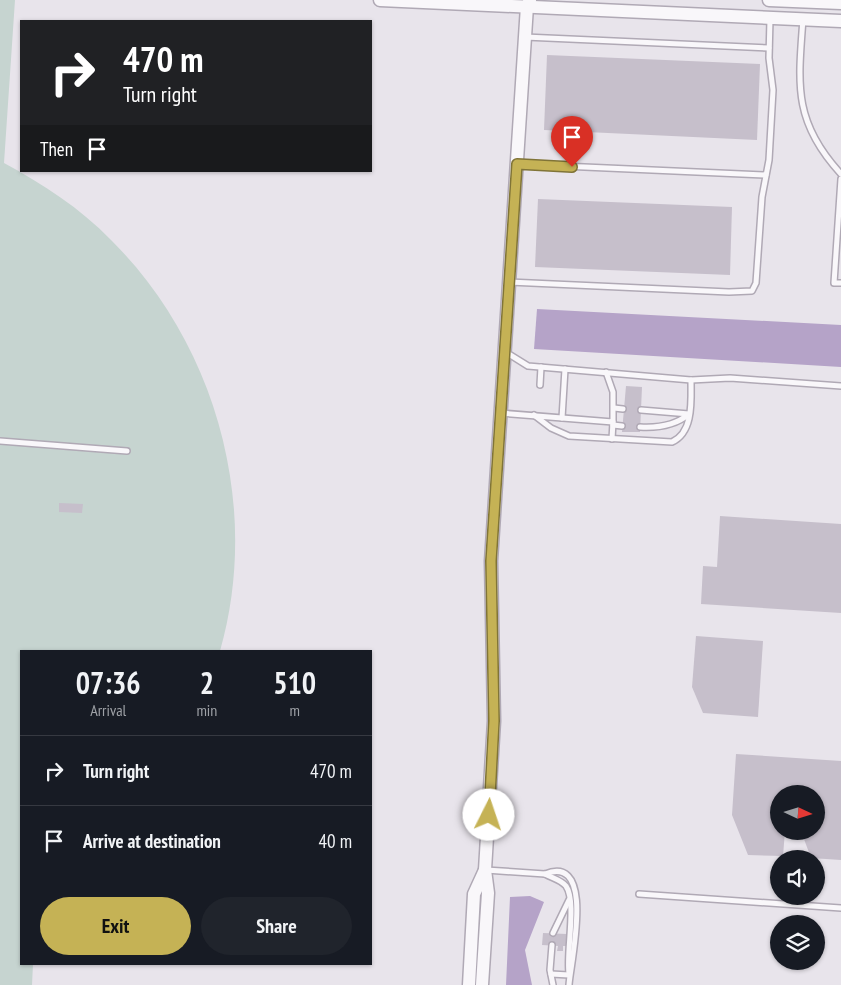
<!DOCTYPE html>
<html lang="en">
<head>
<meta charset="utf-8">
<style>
	:root { --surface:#171b24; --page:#20242c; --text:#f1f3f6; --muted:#9ea1a6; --line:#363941; --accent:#c5b255 }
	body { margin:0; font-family:"PT Sans Narrow",sans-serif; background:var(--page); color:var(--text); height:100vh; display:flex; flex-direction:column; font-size:19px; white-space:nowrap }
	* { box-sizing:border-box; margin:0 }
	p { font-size:16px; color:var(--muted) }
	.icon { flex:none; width:28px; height:28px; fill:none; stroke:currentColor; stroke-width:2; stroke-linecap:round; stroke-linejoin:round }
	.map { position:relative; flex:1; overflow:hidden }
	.panel { position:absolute; left:20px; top:650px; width:352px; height:315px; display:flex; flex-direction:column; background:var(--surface); border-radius:0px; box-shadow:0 1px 4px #0004 }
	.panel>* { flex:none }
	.top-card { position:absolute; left:20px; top:20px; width:352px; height:152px; border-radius:0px; box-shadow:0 1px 4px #0004; background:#202124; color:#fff; overflow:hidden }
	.needle { width:32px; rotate:94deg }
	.controls { position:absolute; left:770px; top:785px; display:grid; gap:10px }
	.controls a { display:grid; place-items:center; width:55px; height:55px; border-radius:50%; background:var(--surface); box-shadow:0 1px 4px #0004; font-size:25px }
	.pin { position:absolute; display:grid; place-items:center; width:42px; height:42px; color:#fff; margin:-51px -21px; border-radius:50% 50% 50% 0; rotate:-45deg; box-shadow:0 0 5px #0007 }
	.pin .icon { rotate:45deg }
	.me { position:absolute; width:55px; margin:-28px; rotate:4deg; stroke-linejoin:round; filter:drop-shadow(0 0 4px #0008) }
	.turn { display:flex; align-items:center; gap:18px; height:105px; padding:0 20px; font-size:22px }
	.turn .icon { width:65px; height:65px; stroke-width:2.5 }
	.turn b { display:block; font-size:35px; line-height:42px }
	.then { display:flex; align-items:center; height:48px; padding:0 20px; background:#0003; gap:10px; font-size:19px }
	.eta { display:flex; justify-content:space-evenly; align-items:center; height:85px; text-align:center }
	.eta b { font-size:30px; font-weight:700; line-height:35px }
	.cta { display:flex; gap:10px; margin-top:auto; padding:10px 20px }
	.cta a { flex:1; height:58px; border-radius:30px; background:var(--accent); color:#111; font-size:20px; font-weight:700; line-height:58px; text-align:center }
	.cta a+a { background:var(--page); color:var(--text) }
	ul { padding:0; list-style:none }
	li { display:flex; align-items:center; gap:15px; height:70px; padding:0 20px; border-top:1px solid var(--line) }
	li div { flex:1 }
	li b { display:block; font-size:19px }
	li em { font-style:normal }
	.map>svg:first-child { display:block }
	.green { fill:#c6d4d0 }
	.water { fill:#b5a3c8 }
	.building { fill:#c6bfcb }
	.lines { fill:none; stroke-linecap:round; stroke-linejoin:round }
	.service-casing { stroke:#b0a9b5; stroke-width:8 }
	.tertiary-casing { stroke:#b0a9b5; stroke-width:15 }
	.service { stroke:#f9f7fa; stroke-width:5 }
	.tertiary { stroke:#f9f7fa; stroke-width:12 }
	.route-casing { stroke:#807437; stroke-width:12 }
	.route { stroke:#c5b255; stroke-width:9 }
</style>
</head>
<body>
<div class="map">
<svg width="841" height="985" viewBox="0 0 841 985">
	<rect width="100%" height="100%" fill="#e8e4eb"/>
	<path class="green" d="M 0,0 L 15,0 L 4,163 C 43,184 80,208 111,240 C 217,345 261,507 220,651 L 21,651 L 21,964 L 33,964 L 32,985 L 0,985 Z"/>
	<g class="water">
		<polygon points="537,309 841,325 841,367 534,349"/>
		<polygon points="530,896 544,902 525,950 532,985 506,985 510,897"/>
	</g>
	<g class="building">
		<polygon points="547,55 760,64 757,140 544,130"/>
		<polygon points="538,199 732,207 730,275 535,267"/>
		<polygon points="626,386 642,387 640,432 622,432"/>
		<polygon points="59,503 83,504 82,513 59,512"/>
		<polygon points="720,516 841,524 841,613 701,604 703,566 717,567"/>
		<polygon points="696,636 763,641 758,717 703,713 692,687"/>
		<polygon points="736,754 841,761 841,860 811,858 801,831 816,831 816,794 779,794 779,831 785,831 783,856 748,855 732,815"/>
		<polygon points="543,933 567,934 566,946 563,946 563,951 557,951 558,946 542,945"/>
	</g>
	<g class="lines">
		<defs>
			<g id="service">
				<path d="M 803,19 C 798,85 793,122 841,174"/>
				<polyline points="525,37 769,48"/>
				<polyline points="517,164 766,175"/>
				<polyline points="841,179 834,283 841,283"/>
				<polyline points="509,282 729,292 752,291 756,283 762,197 769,160 773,90 769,58 770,19"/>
				<polyline points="507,353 528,366 691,380 730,378 841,386"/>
				<polyline points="540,385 541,367"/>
				<polyline points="614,408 623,409"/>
				<polyline points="641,410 689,414"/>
				<polyline points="500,413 613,422 613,392 606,372"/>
				<path d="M 534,415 L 551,428 L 569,436 L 672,442 C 694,432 691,400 691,380"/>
				<polyline points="562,418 565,369"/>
				<polyline points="613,425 622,426"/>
				<path d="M 640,427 C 658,428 675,426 689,414"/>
				<polyline points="612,439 613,422"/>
				<polyline points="0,441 127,451"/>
				<path d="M 486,870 L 545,874 C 597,853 570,964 569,985"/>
				<path d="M 545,874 C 552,878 561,880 566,886 C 577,902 566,952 569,973"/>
				<polyline points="639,894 841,908"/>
				<polyline points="553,933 569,900"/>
				<polyline points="552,945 550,970 553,985"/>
				<polyline points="551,974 569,975"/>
			</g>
			<g id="tertiary">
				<polyline points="380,0 841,21"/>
				<polyline points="769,0 841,3"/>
				<polyline points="469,985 474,894 485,870"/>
				<polyline points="482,985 488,893 485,870 494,721 491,561 527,6 530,0"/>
			</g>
		</defs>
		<use href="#service" class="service-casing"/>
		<use href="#tertiary" class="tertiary-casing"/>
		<use href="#service" class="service"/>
		<use href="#tertiary" class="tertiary"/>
	</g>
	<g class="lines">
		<defs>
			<polyline id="route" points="489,815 494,721 491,561 517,164 572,167"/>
		</defs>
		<use href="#route" class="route-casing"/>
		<use href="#route" class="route"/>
	</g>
</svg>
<div class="controls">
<a><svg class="needle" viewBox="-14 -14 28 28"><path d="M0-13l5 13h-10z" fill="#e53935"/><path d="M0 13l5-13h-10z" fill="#9ea1a6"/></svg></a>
<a><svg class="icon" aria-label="sound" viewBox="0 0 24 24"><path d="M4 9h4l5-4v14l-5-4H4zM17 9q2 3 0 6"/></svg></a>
<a><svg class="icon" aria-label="layers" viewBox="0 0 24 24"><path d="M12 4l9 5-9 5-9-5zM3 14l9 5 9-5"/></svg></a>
</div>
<div class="pin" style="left:572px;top:167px;background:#d93025"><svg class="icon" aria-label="arrive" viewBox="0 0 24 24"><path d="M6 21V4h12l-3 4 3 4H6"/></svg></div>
<svg class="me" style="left:489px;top:815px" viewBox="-20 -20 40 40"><circle r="19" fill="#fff"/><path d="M0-13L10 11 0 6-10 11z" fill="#c5b255"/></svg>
<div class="top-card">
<div class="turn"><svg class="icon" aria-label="right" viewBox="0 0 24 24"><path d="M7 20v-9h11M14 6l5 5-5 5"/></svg><div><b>470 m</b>Turn right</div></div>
<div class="then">Then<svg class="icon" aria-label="arrive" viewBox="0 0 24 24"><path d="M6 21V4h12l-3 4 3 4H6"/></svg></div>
</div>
<section class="panel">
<div class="eta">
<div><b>07:36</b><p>Arrival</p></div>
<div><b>2</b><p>min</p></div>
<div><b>510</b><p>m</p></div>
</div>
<ul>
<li><svg class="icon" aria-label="right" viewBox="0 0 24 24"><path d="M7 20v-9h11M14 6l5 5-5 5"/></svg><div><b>Turn right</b></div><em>470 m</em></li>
<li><svg class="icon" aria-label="arrive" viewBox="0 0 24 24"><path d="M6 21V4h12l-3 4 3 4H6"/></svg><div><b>Arrive at destination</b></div><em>40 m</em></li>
</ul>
<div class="cta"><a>Exit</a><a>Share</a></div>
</section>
</div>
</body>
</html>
